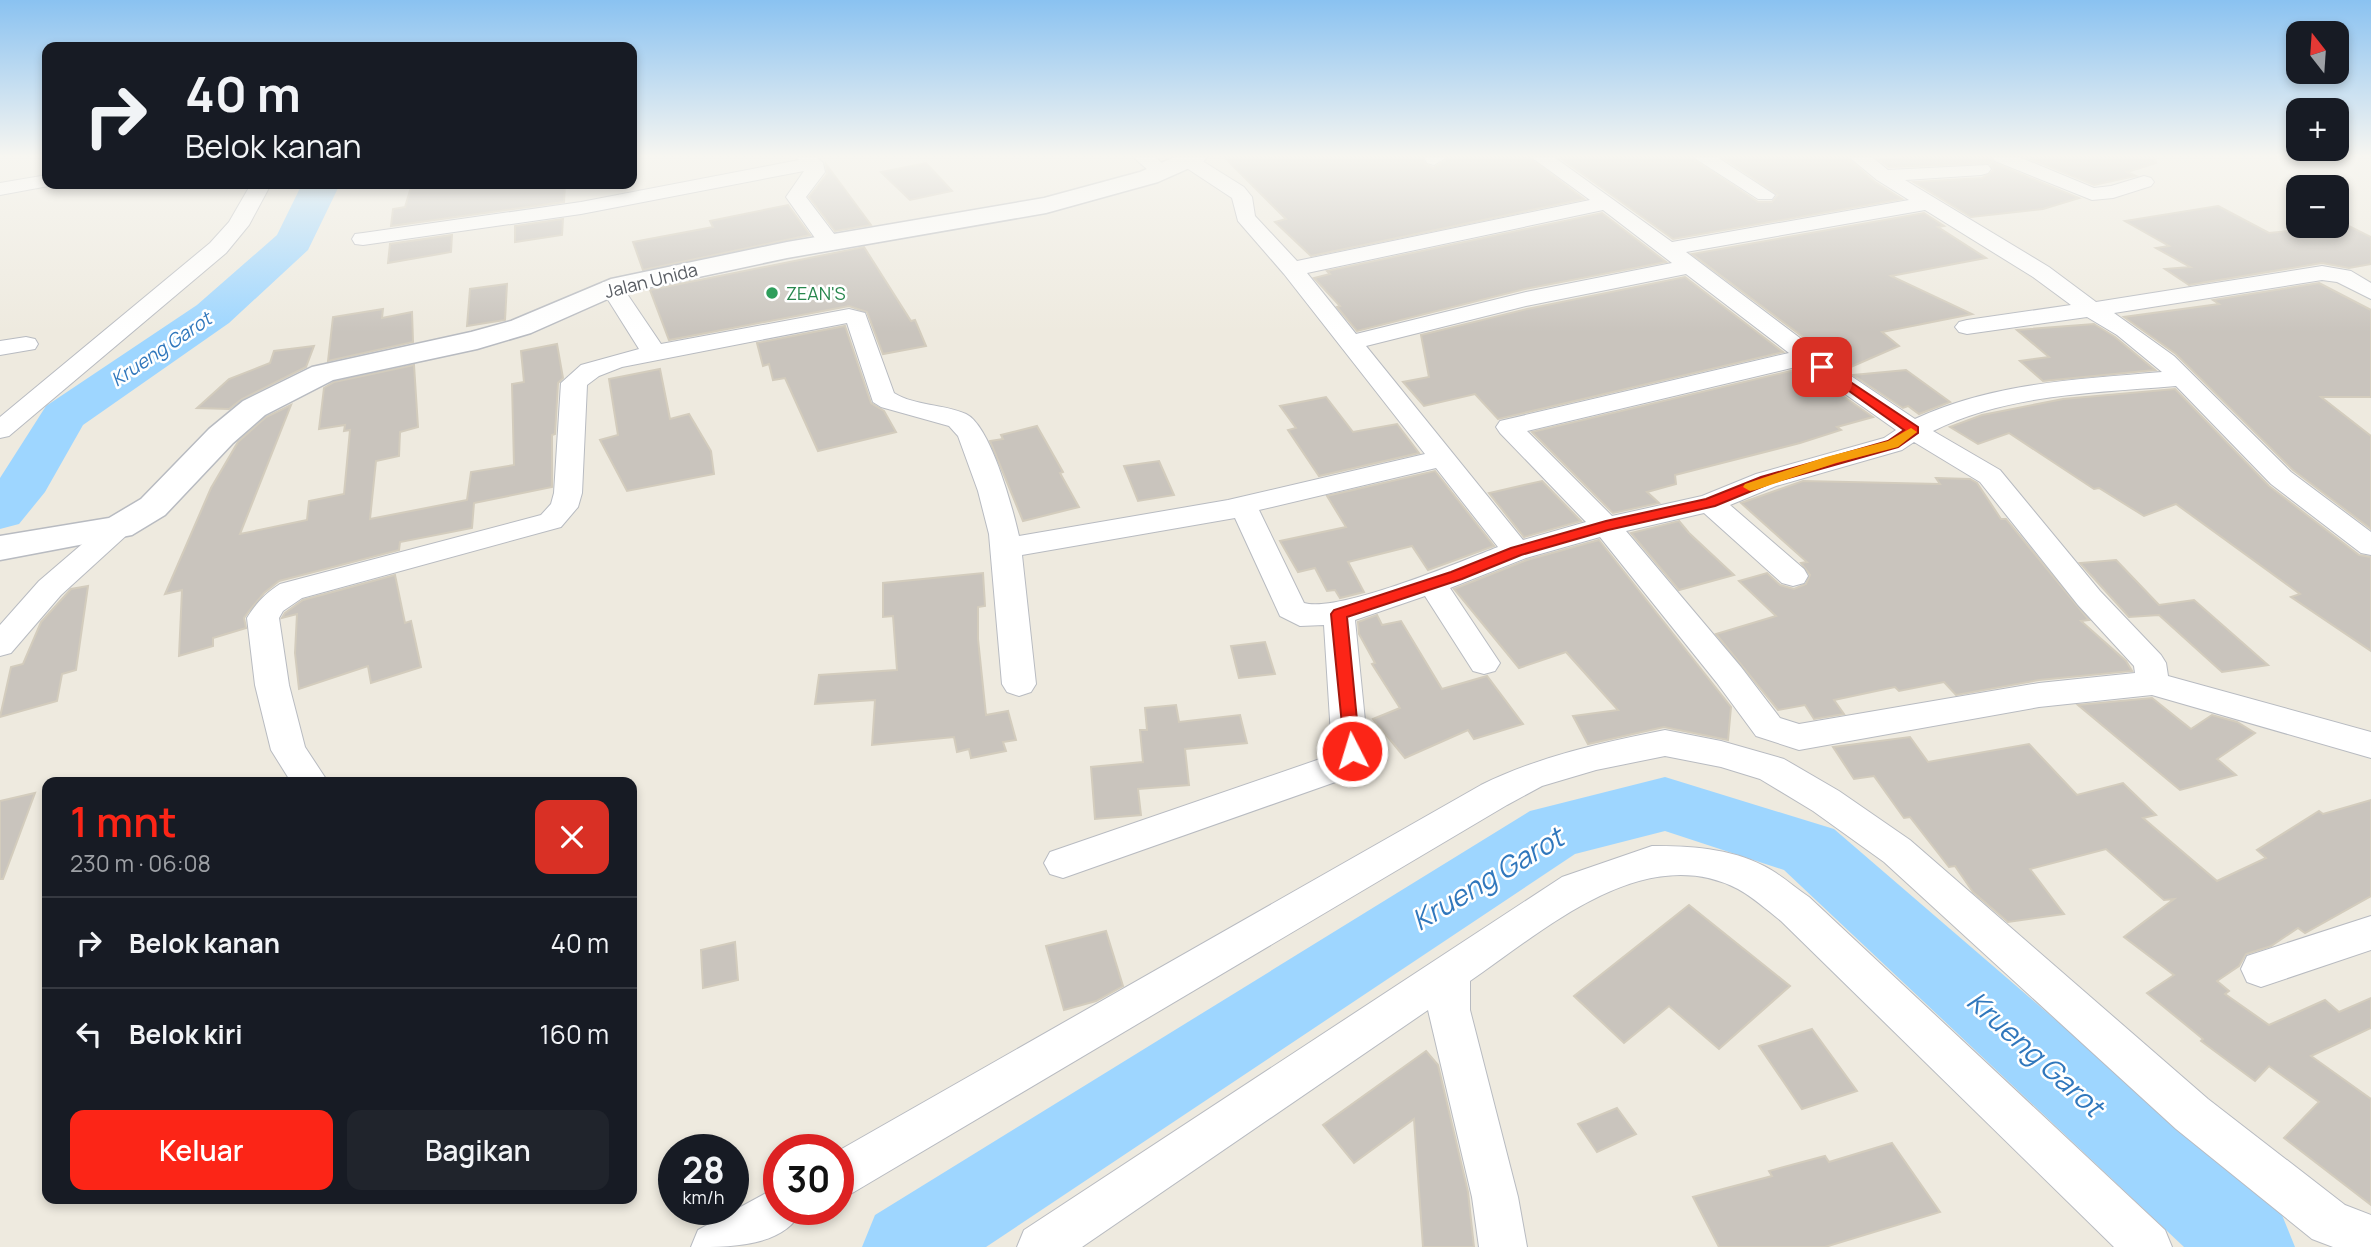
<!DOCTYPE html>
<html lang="id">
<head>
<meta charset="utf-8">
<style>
	:root { --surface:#171b24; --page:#20242c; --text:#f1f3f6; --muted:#9ea1a6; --line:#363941; --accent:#fc2517 }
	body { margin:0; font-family:Manrope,sans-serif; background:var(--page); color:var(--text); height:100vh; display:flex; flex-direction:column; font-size:26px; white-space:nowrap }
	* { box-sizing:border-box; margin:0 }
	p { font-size:23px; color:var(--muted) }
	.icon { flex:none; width:38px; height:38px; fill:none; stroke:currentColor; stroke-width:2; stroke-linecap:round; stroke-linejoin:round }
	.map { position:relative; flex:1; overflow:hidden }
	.drawer { position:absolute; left:42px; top:777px; width:595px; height:427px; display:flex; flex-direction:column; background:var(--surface); border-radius:14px; box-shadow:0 4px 10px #0003 }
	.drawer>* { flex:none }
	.hud { position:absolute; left:42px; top:42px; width:595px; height:147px; border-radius:14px; box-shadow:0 4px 10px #0003; background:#171b24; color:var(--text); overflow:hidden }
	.needle { width:46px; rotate:343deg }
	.fabs { position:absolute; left:2286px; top:21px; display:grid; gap:14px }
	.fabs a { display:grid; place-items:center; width:63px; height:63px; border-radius:14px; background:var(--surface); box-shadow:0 4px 10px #0003; font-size:35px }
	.speed { position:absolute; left:658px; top:1134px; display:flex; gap:14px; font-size:35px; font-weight:700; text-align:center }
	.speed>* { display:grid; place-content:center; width:91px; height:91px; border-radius:50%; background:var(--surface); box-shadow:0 4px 10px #0003; line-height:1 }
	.speed small { font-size:18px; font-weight:400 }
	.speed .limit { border:10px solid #d22; background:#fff; color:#111 }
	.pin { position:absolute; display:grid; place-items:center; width:60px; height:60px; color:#fff; margin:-30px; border-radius:14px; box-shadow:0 4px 10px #0006 }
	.me { position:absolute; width:77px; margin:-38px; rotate:355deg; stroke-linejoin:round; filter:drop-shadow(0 0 5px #0008) }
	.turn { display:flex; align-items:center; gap:24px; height:147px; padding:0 28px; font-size:32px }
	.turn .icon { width:91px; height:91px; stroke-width:2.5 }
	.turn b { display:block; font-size:49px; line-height:60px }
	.round { display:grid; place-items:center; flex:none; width:74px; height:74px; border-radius:14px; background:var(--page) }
	.headline { display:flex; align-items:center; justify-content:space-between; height:119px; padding:0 28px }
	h1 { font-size:42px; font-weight:600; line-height:52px; color:var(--accent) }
	.action { display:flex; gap:14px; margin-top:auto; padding:14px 28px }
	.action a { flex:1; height:80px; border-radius:14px; background:var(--accent); color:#fff; font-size:28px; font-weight:600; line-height:80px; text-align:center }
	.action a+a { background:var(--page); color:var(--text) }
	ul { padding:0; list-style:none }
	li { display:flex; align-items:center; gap:21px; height:91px; padding:0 28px; border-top:2px solid var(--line) }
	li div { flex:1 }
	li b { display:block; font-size:26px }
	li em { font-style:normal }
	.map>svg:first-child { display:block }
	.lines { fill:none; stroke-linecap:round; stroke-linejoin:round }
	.river { fill:#9ed6ff; fill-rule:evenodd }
	.building { fill:#c9c4bd; stroke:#d3ccbd; stroke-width:2 }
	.minor-casing { stroke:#b8bbc1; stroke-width:2 }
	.tertiary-casing { stroke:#b8bbc1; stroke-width:3 }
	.minor { fill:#fff; fill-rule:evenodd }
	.tertiary { fill:#fff; fill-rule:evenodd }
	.route { fill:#fc2517; stroke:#a4180f; stroke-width:2 }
	.slow { fill:#f59e0b }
	.leisure-dot { fill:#2e9e5b; stroke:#fff; stroke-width:2.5 }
	.labels { text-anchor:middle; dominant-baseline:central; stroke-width:5; stroke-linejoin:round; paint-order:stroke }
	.far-street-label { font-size:18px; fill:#595d63; stroke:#fff }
	.far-leisure-label { font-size:18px; fill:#27864d; stroke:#fff; text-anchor:start }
	.far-water-label { font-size:19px; font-style:italic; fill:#3077bc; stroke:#fff }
	.near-water-label { font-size:28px; font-style:italic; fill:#3077bc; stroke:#fff }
</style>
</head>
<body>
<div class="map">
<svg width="2371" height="1247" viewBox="0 0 2371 1247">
	<rect width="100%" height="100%" fill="#eeeadf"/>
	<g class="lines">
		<g class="river">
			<polygon points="302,184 340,184 308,250 229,323 83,425 45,492 19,524 0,529 0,478 46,406 197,305 277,235"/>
			<polygon points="1665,777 1834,829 2282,1215 2295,1247 2184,1247 1784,870 1665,831 1575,854 986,1247 862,1247 875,1215 1530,811"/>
		</g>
	</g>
	<g class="building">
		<polygon points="1224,157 1422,157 1425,164 1433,168 1445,161 1447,157 1528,157 1584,199 1311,256 1275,222 1286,219"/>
		<polygon points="1559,157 1690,157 1758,202 1772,202 1778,195 1722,157 1846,157 1875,182 1902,199 1673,239"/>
		<polygon points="1915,157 1989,157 1994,163 2079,198 2043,209 1971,217 1914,182 1982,178 1993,171 1990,163 1889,167 1880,160"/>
		<polygon points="2026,157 2155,157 2156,163 2127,172 2136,176 2094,185"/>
		<polygon points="926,163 952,191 910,200 881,172"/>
		<polygon points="826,164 871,225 835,231 809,197 827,174"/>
		<polygon points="412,184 565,184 564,202 391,226 393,209 405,207"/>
		<polygon points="788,205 810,235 643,270 633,242 713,227 710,221"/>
		<polygon points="2218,206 2269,233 2336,226 2336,223 2341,222 2371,237 2371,264 2349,268 2322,263 2189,285 2165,269 2190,267 2156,248 2169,246 2125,221"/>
		<polygon points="1602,213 1666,262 1525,289 1357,331 1337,307 1340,306 1314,278 1330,274 1327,271"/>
		<polygon points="1924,213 1944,226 1938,227 1986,258 1891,276 1972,314 1882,332 1899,346 1846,369 1692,254"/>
		<polygon points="563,219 562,235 515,242 515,226"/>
		<polygon points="452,235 451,252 388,263 390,244"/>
		<polygon points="864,247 911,321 915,320 926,346 883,354 867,312 849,306 669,340 650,290"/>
		<polygon points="1685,277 1783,352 1498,419 1475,394 1424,406 1403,382 1429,377 1421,335 1527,309"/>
		<polygon points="2319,283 2371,310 2371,397 2321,397 2371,436 2371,529 2293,470 2176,354 2124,317 2219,304 2213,300"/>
		<polygon points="507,284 505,320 467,326 470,289"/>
		<polygon points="383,309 382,318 412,312 413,342 328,361 333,317"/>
		<polygon points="2094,324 2115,337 2155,370 2043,381 2020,361 2049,357 2017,330"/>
		<polygon points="845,326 871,403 884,411 896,432 818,451 785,378 773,380 769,364 763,366 757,343"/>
		<polygon points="557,344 563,378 558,383 555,434 552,435 552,487 474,503 472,528 400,542 399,550 279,581 264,593 249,611 244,618 246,628 213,638 213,646 179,656 182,590 165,594 211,488 238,442 266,417 291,405 240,534 307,520 309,501 344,494 350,430 344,431 345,425 319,429 324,388 334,382 414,365 418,427 400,432 399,456 376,461 370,519 467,500 471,472 514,465 512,384 524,382 521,351"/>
		<polygon points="314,346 306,367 242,399 229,409 197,408 229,379 270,363 274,351"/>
		<polygon points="1803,368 1873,417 1837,427 1841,430 1800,443 1675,475 1676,484 1647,492 1659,503 1613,513 1532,432"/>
		<polygon points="660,369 670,419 689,414 711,451 714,474 627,491 600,440 618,435 609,379"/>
		<polygon points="1906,370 1950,402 1919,414 1908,406 1903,408 1853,375"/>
		<polygon points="2175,389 2269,486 2359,555 2371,557 2371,651 2291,597 2300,594 2176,504 2144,516 2099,488 2094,489 2009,433 1978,444 1950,427 1982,415 2063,399"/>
		<polygon points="1326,397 1353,432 1397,424 1419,453 1319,476 1288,430 1296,428 1280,406"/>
		<polygon points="1037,426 1063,472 1060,473 1079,507 1023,521 990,441 1003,439 1001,435"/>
		<polygon points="1159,461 1174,495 1138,501 1124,466"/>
		<polygon points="1435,471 1494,546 1428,570 1412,546 1348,562 1364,592 1340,598 1335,590 1327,591 1315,568 1298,572 1280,541 1346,527 1327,496"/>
		<polygon points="1936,478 1970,479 1977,483 2001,519 2006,519 2089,620 2081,621 2126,661 2132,671 2039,680 1956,695 1944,682 1899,691 1895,687 1834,700 1844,714 1814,719 1805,705 1778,710 1716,634 1776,616 1739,581 1767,573 1780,585 1794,589 1806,584 1810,575 1801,563 1807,562 1741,503 1803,481 1940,484"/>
		<polygon points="1542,481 1581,521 1524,537 1489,493"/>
		<polygon points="1679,521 1689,533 1734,575 1679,590 1631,533"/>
		<polygon points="1599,540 1731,707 1728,740 1664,727 1588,744 1573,716 1618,710 1566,652 1519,668 1454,589 1527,560"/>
		<polygon points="2116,560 2159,605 2194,600 2268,665 2222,672 2159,615 2129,617 2080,563"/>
		<polygon points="983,573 985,606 978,607 978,639 986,715 1008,711 1016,740 1003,742 1006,751 971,758 969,749 957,752 954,737 872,745 875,700 815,704 819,675 897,670 893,616 883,617 883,583"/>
		<polygon points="395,575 405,623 411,621 421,667 371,683 368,666 299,689 295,653 297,614 282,618 285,613 303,600"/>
		<polygon points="88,586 76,670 62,674 57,701 0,717 11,667 23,664 41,622 71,589"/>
		<polygon points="1377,615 1382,625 1401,621 1442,689 1487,676 1523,724 1474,739 1468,730 1405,758 1373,719 1400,708 1372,664 1375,663 1359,634 1358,622"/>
		<polygon points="1265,642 1275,674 1239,678 1231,646"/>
		<polygon points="2152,698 2191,729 2212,715 2237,722 2255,733 2217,759 2236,775 2180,790 2078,705"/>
		<polygon points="1176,705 1179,722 1240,715 1247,743 1185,749 1189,785 1138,789 1141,815 1095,819 1091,767 1143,762 1140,730 1147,730 1145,708"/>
		<polygon points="1910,737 1928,762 2029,744 2077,795 2123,783 2156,815 2143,818 2217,881 2266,858 2257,850 2319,811 2323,814 2371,800 2371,896 2305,933 2298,928 2271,946 2246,954 2239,966 2217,981 2229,991 2225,994 2269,1025 2325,1000 2339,1012 2371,998 2371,1028 2311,1056 2371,1099 2371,1205 2284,1138 2319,1102 2269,1066 2255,1081 2201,1041 2203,1039 2147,993 2174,975 2124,937 2174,899 2164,900 2106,849 2030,869 2064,914 2008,922 1973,892 1955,866 1949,867 1910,817 1904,818 1874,776 1854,779 1833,747"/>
		<polygon points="35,793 3,879 0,879 0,801"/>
		<polygon points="1689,905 1790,986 1719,1049 1669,1006 1624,1043 1574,996"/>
		<polygon points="1106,931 1123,986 1096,1001 1064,1010 1046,946"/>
		<polygon points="735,942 738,980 703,988 701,950"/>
		<polygon points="1812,1029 1857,1091 1802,1109 1759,1046"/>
		<polygon points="1426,1051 1438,1065 1468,1192 1474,1247 1423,1247 1414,1119 1354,1163 1323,1125"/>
		<polygon points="1617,1108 1636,1134 1597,1152 1578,1124"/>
		<polygon points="1892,1143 1940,1212 1825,1247 1719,1247 1693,1197 1772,1176 1769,1171 1825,1156 1829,1162"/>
	</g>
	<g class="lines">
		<defs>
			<g id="minor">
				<polygon points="797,157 817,157 823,163 825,172 806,197 841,243 838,248 822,248 786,197 804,171 581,214 363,245 355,244 352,239 355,234 363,233 581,202 799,160"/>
				<polygon points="1133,157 1155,157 1172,172 1169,176 1155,176"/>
				<path d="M 1182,157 L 1196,157 L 1244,187 L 1252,197 L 1255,216 L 1297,261 L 1590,200 L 1531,157 L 1554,157 L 1672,242 L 1909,200 L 1877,180 L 1849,157 L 1872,157 L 1888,170 L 1988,165 L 1991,169 L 1988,173 L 1981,175 L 1905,180 L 2049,267 L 2096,302 L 2322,266 L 2351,271 L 2371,283 L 2371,299 L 2337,282 L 2322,280 L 2114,313 L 2174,356 L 2291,472 L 2371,532 L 2371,555 L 2361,553 L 2271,484 L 2176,386 C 2094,393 2007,394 1933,431 L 2000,470 L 2100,591 L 2161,655 L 2166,663 L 2168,676 L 2371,732 L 2371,758 L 2152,695 L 2039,707 L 1799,750 L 1756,736 L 1717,683 L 1600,537 L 1526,558 L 1450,588 L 1500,663 L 1495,671 L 1484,674 L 1473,671 L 1425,596 L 1355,620 L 1368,751 L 1356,769 L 1344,779 L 1063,878 L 1050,874 L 1044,863 L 1050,852 L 1320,759 L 1332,751 L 1324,625 L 1300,626 L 1280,616 L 1235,518 L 1022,555 L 1036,684 L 1031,692 L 1019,696 L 1007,692 L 1002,684 L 989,534 L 978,491 L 958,436 L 949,426 L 881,407 L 873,402 L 847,323 L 622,367 L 599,376 L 587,385 L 582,493 L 578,507 L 561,527 L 302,598 L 283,611 L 279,618 L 289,685 L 305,747 L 328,782 L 291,782 L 271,750 L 255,685 L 247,618 C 257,602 265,594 280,584 L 541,515 L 551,504 L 554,493 L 561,383 L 581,365 L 639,349 L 600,287 L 603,282 L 619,282 L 661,344 L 849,309 L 865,313 L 894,393 C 915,406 944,404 966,414 C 991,426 1013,510 1019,536 L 1228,500 L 1425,454 L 1284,274 L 1238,221 L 1232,198 L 1182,165 L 1179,161 ZM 1603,210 L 1672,263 L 1526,292 L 1356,334 L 1307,273 ZM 1925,210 L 2033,277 L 2071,305 L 1967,320 L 1959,322 L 1955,327 L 1959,332 L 1967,334 L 2087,317 L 2117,335 L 2162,372 C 2079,379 1991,383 1915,419 L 1845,372 L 1686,252 ZM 1686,274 L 1789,353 L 1500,421 L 1496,427 L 1500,433 L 1586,522 L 1523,540 L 1366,346 L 1526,306 ZM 1804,365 L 1896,430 L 1884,438 L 1756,474 L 1702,496 L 1612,516 L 1527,431 ZM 1914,442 L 1980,482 L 2078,605 L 2134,666 L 2135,673 L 2039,683 L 1799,724 L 1780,718 L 1741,667 L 1626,531 L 1704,513 L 1782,583 L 1793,586 L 1804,583 L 1808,576 L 1804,569 L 1730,505 L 1776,486 L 1902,450 ZM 1436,468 L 1498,547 C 1460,562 1338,613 1304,603 L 1259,510 Z"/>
				<polygon points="1424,157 1444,157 1444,159 1434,165 1427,163"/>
				<polygon points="1693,157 1717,157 1775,195 1772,199 1758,199"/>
				<polygon points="1992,157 2019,157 2094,188 2111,186 2144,176 2151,178 2154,182 2151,186 2113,198 2092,200 1995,161"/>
				<polygon points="47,175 47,184 54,185 0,195 0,183"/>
				<polygon points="251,184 271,184 249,225 226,253 9,436 0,438 0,417 210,243 229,222"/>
				<polygon points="26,337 35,339 38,344 35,349 0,355 0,341"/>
				<polygon points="119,518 129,521 134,527 129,533 61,595 11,653 0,656 0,625 39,581 109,521"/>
				<path d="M 1665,730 L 1721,741 L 1784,759 L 1839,791 L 1910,840 L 2208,1099 L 2345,1205 L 2371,1215 L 2371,1247 L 2333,1247 L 2312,1239 L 2176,1129 L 1884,862 L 1813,811 L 1760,779 L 1721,767 L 1665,756 L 1596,770 L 1542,786 L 1507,805 L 854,1192 L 838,1199 L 838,1151 L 1481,785 C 1540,756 1601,743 1665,730 Z"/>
				<path d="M 1652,846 C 1689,846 1730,848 1764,866 C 1780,874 1794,887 1809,897 L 2165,1230 L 2172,1247 L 2114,1247 L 1781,921 C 1767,910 1753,897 1738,889 C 1644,840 1543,931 1470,981 L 1470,1010 L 1518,1197 L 1527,1247 L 1479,1247 L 1472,1197 L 1428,1010 L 1082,1247 L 1017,1247 L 1024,1230 L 1562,877 Z"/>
				<polygon points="2371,916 2371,950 2261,987 2247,982 2241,969 2247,956"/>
				<path d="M 779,1186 L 779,1209 L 803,1209 C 784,1247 733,1247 691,1247 L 698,1230 Z"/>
			</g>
			<polygon id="tertiary" points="1175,157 1207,157 1203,162 1158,182 1046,213 787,258 619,294 531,333 477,349 333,380 265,415 233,443 165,515 132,535 0,560 0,536 109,518 141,499 209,429 243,401 312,367 471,332 511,321 611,279 787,242 1044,198 1140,172"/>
		</defs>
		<use href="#minor" class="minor-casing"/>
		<use href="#tertiary" class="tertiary-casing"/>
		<use href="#minor" class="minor"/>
		<use href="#tertiary" class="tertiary"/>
	</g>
	<linearGradient id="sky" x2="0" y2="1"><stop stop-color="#8ac2f1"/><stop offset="0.47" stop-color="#f7f6f1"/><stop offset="1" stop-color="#f7f6f1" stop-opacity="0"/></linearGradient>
	<rect width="2371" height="332" fill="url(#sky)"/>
	<polygon class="route" points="1822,363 1918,427 1918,433 1898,447 1771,483 1715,506 1608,530 1521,555 1462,579 1347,617 1360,751 1358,755 1345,755 1331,614 1334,610 1451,572 1511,548 1606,521 1706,499 1761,477 1888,441 1904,430 1818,369 1818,364"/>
	<polygon class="slow" points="1911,428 1917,432 1898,447 1836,463 1755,490 1750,491 1743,487 1745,484 1826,457 1888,441"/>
	<circle class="leisure-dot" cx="772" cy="293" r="7"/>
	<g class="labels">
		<g class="far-street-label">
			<text transform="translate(651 280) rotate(-14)">Jalan Unida</text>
		</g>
		<g class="far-leisure-label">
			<text x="786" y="293">ZEAN'S</text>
		</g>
		<g class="far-water-label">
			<text transform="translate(161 349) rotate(-34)">Krueng Garot</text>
		</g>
		<g class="near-water-label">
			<text transform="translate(1487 878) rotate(-31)">Krueng Garot</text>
			<text transform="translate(2036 1053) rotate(42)">Krueng Garot</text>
		</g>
	</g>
</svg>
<div class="fabs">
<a><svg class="needle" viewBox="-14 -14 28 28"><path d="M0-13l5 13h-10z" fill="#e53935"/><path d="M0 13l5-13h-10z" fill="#9ea1a6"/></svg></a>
<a>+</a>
<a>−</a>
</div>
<div class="speed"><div>28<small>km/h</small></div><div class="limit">30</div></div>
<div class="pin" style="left:1822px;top:367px;background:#d93025"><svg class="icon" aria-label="arrive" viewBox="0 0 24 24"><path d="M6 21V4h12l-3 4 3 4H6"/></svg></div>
<svg class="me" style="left:1352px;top:751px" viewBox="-20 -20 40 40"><circle r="17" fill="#fc2517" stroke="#fff" stroke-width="3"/><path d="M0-11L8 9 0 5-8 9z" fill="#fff"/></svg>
<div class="hud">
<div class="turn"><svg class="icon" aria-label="right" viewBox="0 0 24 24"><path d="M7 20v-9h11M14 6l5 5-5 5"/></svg><div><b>40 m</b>Belok kanan</div></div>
</div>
<section class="drawer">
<div class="headline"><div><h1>1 mnt</h1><p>230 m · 06:08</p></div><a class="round" style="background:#d93025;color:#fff"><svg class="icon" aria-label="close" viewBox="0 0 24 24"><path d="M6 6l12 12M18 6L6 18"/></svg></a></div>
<ul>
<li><svg class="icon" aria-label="right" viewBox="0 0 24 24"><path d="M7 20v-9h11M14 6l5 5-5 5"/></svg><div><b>Belok kanan</b></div><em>40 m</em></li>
<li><svg class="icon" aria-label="left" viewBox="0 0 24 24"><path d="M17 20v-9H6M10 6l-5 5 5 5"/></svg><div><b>Belok kiri</b></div><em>160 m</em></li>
</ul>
<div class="action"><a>Keluar</a><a>Bagikan</a></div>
</section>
</div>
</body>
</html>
